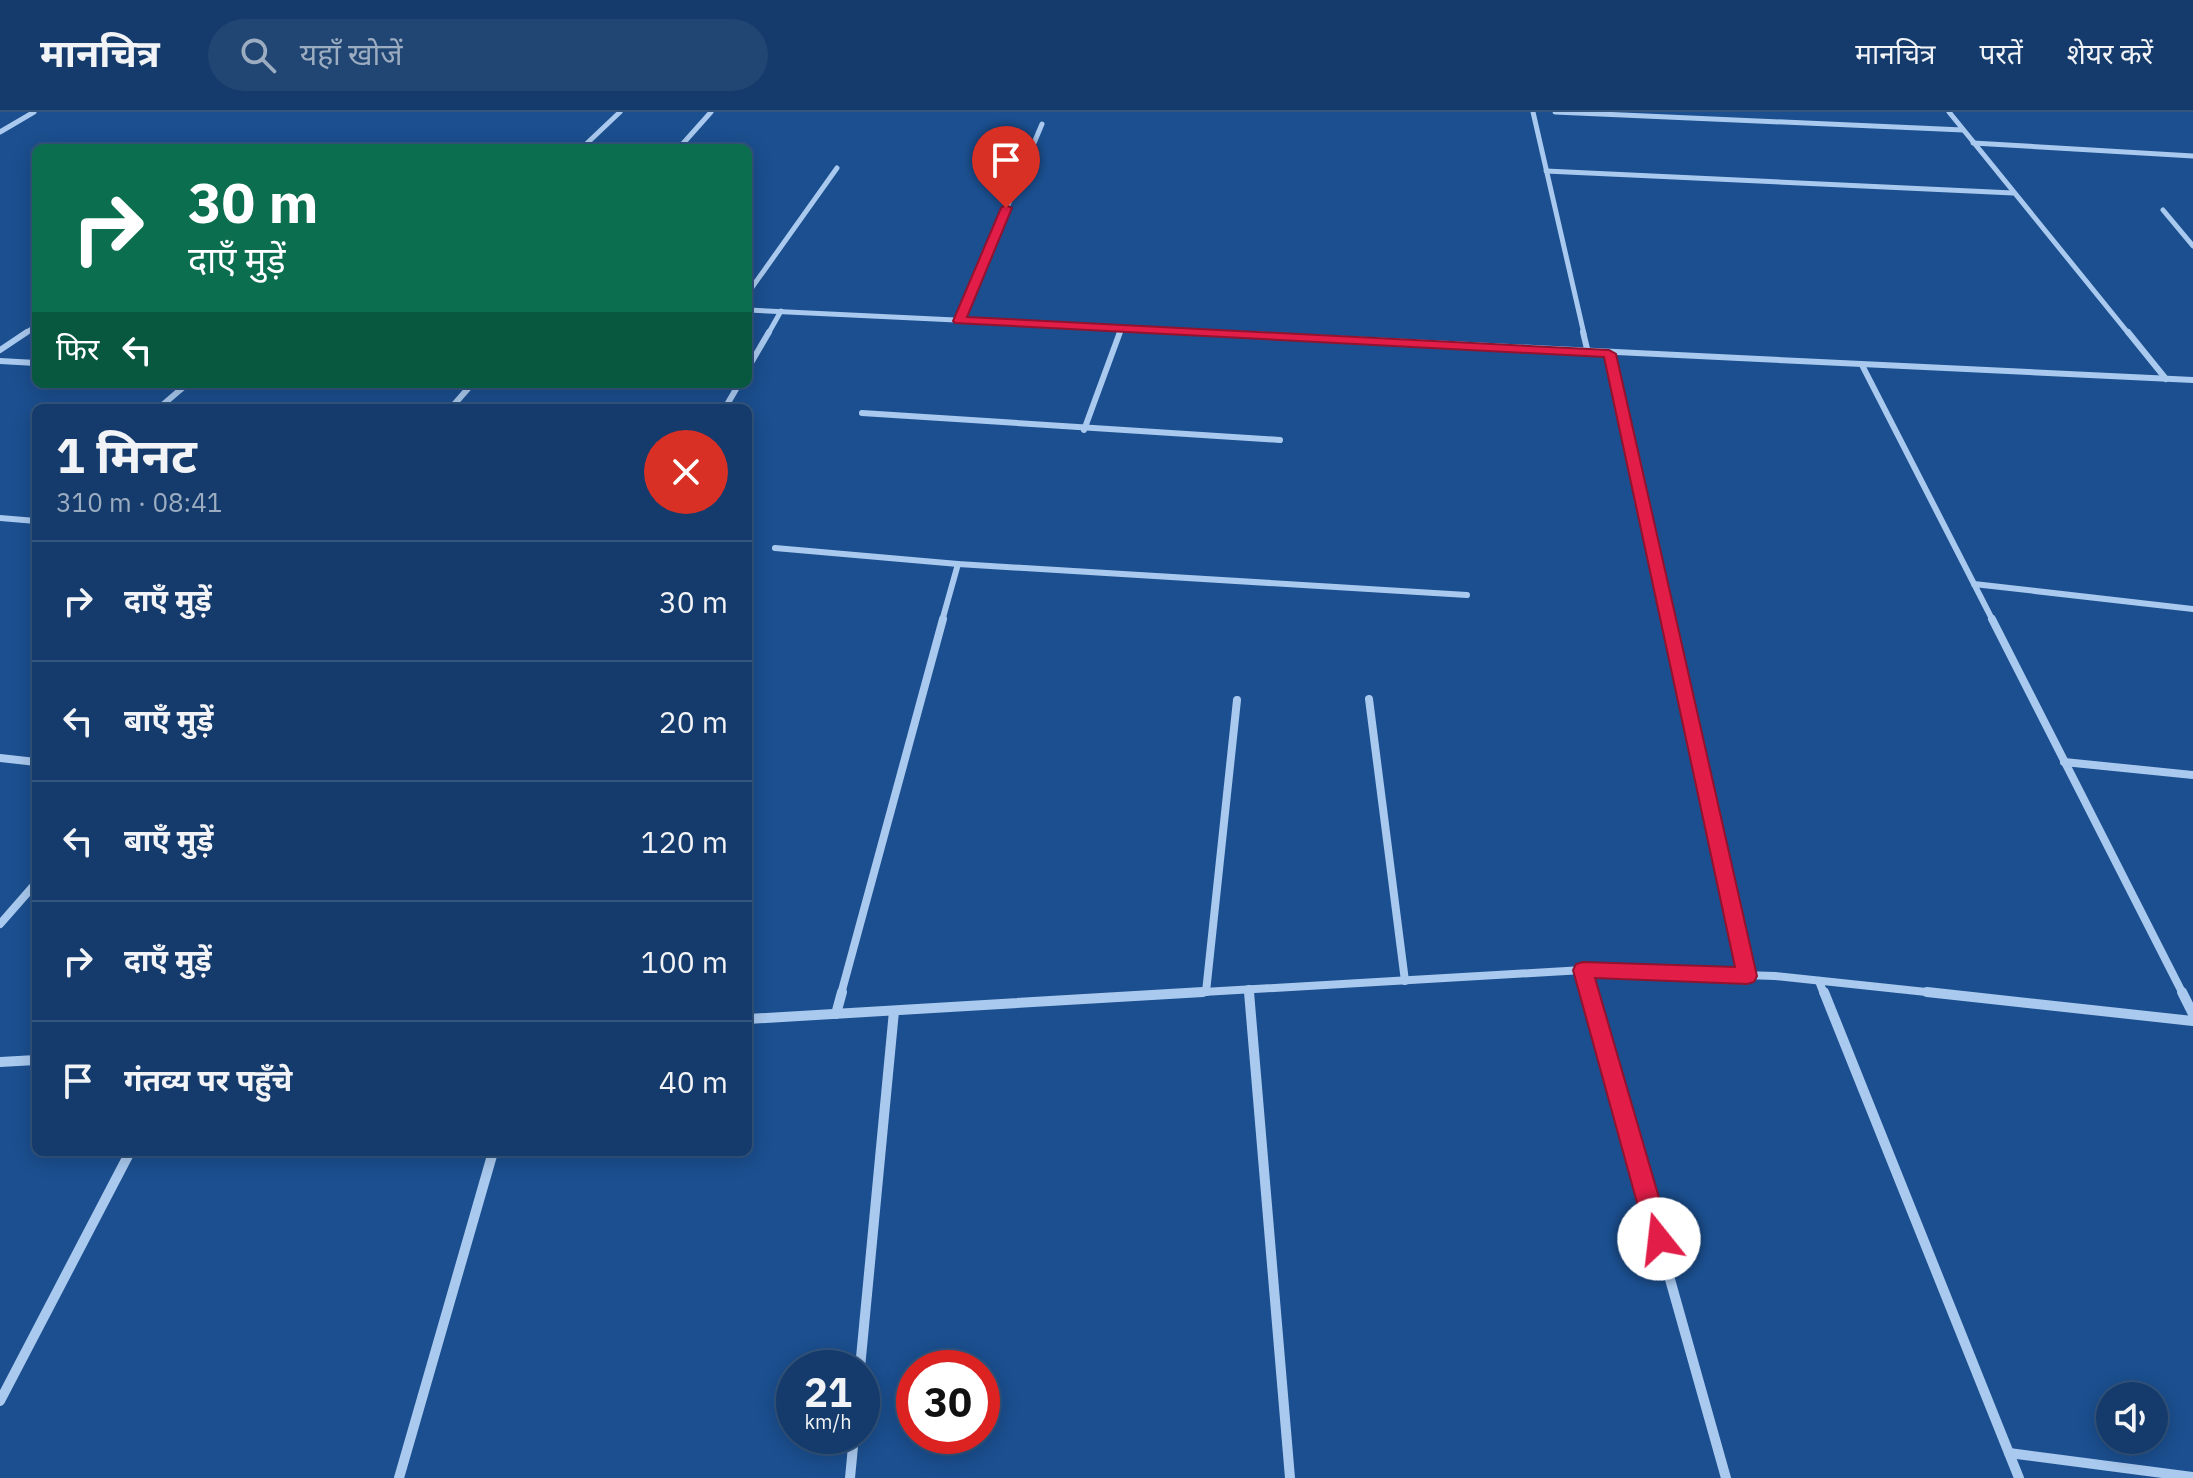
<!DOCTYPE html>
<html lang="hi">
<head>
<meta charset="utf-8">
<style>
	:root { --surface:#143b6b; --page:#214673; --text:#f1f3f6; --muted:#9dadc1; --line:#33557e }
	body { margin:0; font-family:"IBM Plex Sans","Noto Sans Devanagari",sans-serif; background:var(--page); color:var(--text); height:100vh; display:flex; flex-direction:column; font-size:30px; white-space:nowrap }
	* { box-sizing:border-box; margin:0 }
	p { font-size:26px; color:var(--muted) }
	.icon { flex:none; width:44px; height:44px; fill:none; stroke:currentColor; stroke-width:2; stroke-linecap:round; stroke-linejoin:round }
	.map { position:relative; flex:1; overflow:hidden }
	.side { position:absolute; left:32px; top:292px; width:720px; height:752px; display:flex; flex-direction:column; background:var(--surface); border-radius:12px; box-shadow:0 4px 20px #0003,0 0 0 2px var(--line) }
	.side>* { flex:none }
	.top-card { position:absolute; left:32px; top:32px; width:720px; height:244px; border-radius:12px; box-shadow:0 4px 20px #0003,0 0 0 2px var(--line); background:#0b6e4f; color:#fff; overflow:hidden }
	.tools { position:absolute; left:2096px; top:1270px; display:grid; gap:16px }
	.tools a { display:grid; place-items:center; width:72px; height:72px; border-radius:50%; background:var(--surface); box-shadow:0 4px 20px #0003,0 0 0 2px var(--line); font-size:40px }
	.speed { position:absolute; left:776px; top:1238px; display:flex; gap:16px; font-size:40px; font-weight:700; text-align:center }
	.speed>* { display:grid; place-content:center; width:104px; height:104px; border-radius:50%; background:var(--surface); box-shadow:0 4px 20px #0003,0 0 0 2px var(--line); line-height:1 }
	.speed small { font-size:20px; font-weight:400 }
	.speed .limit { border:12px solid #d22; background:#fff; color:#111 }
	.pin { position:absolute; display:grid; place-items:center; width:68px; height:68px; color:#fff; margin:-82px -34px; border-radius:50% 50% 50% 0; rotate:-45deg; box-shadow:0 0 8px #0007 }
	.pin .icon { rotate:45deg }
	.me { position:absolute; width:88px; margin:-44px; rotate:344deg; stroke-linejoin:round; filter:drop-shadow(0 0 6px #0008) }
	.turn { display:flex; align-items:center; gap:28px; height:168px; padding:0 24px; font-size:36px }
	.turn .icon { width:104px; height:104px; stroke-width:2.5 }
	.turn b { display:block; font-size:56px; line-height:68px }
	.then { display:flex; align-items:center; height:76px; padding:0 24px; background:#0003; gap:16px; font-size:30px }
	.round { display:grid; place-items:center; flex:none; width:84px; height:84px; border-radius:42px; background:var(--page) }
	.head { display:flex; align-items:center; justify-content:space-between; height:136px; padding:0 24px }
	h1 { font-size:48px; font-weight:700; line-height:60px }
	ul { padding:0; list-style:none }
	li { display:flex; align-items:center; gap:24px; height:120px; padding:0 24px; border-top:2px solid var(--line) }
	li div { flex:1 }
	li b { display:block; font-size:30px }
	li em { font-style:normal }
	header { display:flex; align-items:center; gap:48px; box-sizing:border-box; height:112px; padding:0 40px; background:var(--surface); border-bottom:2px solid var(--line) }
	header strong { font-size:38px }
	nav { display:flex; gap:44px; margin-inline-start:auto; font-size:28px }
	.search { width:560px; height:72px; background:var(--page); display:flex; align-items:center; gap:20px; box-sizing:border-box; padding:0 28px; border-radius:44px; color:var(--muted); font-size:30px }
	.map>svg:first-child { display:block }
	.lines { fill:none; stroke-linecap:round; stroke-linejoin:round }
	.street-far3 { stroke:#a9c9ee; stroke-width:5 }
	.street-far2 { stroke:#a9c9ee; stroke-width:6 }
	.street-far1 { stroke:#a9c9ee; stroke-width:8 }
	.street { stroke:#a9c9ee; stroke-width:10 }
	.route { fill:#e11d48; stroke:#92132f; stroke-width:2 }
</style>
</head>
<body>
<header>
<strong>मानचित्र</strong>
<div class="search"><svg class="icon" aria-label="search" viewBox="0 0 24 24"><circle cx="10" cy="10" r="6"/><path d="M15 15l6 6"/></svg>यहाँ खोजें</div>
<nav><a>मानचित्र</a><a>परतें</a><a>शेयर करें</a></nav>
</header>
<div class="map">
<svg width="2193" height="1366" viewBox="0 0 2193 1366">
	<rect width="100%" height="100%" fill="#1b4f8f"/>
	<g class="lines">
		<g class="street-far3">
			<polyline points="1533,0 1584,222"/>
			<polyline points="1555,0 1963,18"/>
			<polyline points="1949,0 2129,222"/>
			<polyline points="0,20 34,0"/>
			<polyline points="1973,31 2193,44"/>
			<polyline points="582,36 620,0"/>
			<polyline points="679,36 711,0"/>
			<polyline points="1546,59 2013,81"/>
			<polyline points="2163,98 2193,134"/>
			<polyline points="748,181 837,56"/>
			<polyline points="748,198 1245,222"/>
			<polyline points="959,209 1042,12"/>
			<polyline points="24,222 36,214"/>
			<polyline points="768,222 781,199"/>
			<polyline points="1119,222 1121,217"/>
		</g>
		<g class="street-far2">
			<polyline points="1203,220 2193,268"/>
			<polyline points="1583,220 1588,241"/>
			<polyline points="2128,220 2166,267"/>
			<polyline points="0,238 27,220"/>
			<polyline points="1609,242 1668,509"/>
			<polyline points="0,249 36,251"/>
			<polyline points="1862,253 1993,509"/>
			<polyline points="748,256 769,220"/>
			<polyline points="159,296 187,272"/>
			<polyline points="451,296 472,272"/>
			<polyline points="725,296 739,272"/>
			<polyline points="862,301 1280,328"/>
			<polyline points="1084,318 1120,220"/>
			<polyline points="0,406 36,409"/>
			<polyline points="775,436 958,452 1467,483"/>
			<polyline points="1974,472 2193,497"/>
			<polyline points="942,509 958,452"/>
		</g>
		<g class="street-far1">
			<polyline points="1668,507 1747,864"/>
			<polyline points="1992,507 2183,882"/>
			<polyline points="1369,587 1405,869"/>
			<polyline points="0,646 36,650"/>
			<polyline points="2064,650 2193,663"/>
			<polyline points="0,812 36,771"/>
			<polyline points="1583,858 1590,882"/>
			<polyline points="1819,869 1824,882"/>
			<polyline points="1249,877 1249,882"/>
			<polyline points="1206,880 1237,588"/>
			<polyline points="841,882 943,507"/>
			<polyline points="1169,882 1583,858 1775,864 1945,882"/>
		</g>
		<g class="street">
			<polyline points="1249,880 1290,1366"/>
			<polyline points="1589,880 1726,1366"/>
			<polyline points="1824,880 2019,1366"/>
			<polyline points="1927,880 2193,909"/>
			<polyline points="2182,880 2193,902"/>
			<polyline points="836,902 842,880"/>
			<polyline points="748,907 1203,880"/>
			<polyline points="0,950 36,948"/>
			<polyline points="860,1256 894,899"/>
			<polyline points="0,1289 130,1040"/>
			<polyline points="2009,1341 2193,1365"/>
			<polyline points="399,1366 493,1040"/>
			<polyline points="850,1366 854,1324"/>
		</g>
	</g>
	<polygon class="route" points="1006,93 1012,96 967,205 1609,238 1616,242 1757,864 1754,870 1747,872 1595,866 1671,1127 1667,1135 1659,1138 1650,1135 1647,1127 1573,858 1576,852 1583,850 1735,855 1604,245 955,211 953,209 1001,96"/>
</svg>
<div class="tools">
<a><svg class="icon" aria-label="sound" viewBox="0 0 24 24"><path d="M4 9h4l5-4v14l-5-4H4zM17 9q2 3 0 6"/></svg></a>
</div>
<div class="speed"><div>21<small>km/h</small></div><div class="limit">30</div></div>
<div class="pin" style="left:1006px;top:96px;background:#d93025"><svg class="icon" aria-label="arrive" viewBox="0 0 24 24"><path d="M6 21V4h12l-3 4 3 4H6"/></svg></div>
<svg class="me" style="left:1659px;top:1127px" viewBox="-20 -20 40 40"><circle r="19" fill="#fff"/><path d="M0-13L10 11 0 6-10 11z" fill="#e11d48"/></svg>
<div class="top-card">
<div class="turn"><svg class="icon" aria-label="right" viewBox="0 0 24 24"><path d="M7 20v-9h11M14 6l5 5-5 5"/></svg><div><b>30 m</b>दाएँ मुड़ें</div></div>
<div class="then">फिर<svg class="icon" aria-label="left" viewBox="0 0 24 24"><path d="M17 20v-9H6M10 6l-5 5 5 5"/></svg></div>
</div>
<section class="side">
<div class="head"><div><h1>1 मिनट</h1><p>310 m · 08:41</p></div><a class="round" style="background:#d93025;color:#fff"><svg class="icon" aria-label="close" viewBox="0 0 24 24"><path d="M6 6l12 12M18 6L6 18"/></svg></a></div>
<ul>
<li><svg class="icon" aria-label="right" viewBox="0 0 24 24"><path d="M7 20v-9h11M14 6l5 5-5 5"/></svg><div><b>दाएँ मुड़ें</b></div><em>30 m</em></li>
<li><svg class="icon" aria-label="left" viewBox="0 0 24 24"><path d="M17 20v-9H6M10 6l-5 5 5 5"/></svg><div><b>बाएँ मुड़ें</b></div><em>20 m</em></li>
<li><svg class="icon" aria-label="left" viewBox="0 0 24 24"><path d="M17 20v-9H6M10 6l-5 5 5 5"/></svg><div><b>बाएँ मुड़ें</b></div><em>120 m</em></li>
<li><svg class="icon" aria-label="right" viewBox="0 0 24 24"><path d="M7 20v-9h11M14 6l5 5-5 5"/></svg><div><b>दाएँ मुड़ें</b></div><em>100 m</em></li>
<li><svg class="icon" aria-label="arrive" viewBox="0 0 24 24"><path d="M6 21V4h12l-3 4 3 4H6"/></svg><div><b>गंतव्य पर पहुँचे</b></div><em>40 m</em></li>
</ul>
</section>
</div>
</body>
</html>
